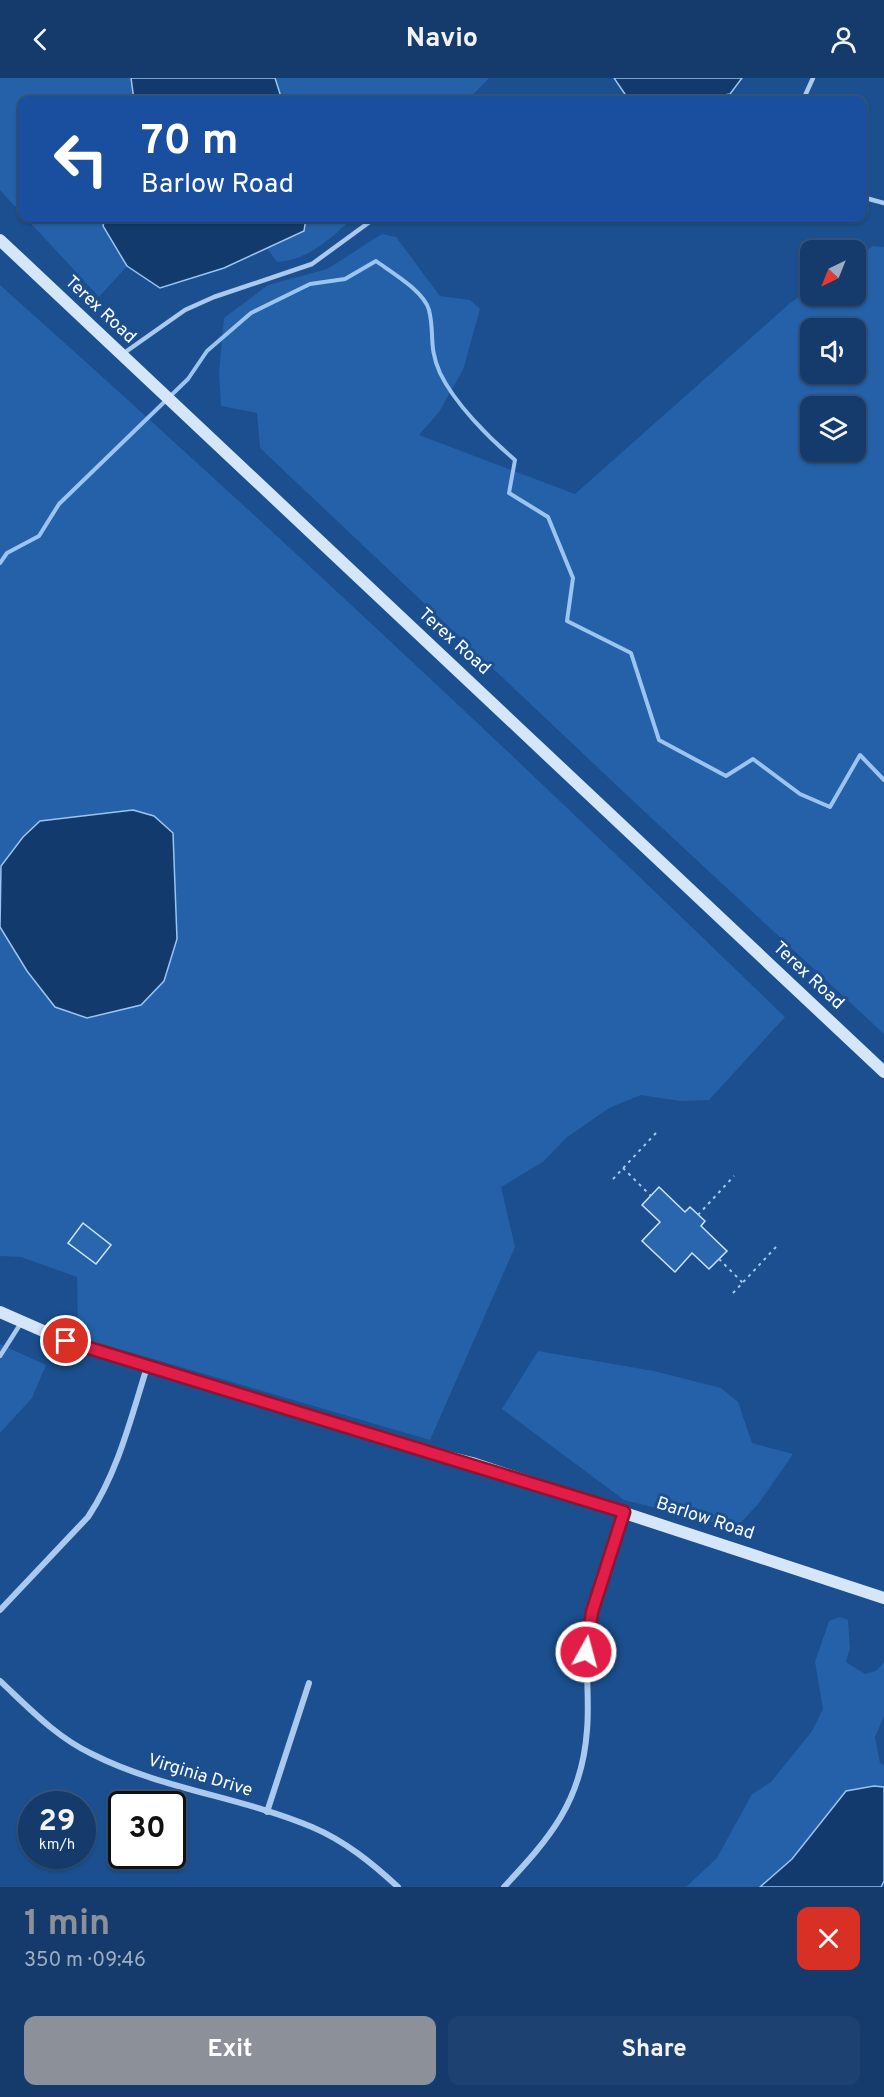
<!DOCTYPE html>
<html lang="en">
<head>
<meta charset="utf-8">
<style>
	:root { --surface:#143b6b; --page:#1d4271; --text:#f1f3f6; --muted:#9dadc1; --line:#33557e; --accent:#8c9099 }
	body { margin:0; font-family:Overpass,sans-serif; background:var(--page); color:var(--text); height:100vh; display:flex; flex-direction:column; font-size:22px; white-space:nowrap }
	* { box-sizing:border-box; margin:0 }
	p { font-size:20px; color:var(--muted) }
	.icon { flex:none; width:33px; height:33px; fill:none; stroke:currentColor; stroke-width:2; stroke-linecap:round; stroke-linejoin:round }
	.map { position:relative; height:1809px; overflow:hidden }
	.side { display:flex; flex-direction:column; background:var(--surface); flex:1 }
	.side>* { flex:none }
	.guide { position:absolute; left:18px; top:18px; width:849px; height:126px; border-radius:12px; box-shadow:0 2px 4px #0004,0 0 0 2px var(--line); background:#1a4fa0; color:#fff; overflow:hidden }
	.needle { width:39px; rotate:223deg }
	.controls { position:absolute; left:800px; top:162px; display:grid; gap:12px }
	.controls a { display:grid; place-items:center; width:66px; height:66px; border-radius:12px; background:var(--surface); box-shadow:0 2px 4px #0004,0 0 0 2px var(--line); font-size:30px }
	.speed { position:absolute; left:18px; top:1713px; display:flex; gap:12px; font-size:30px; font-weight:700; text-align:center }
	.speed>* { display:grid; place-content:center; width:78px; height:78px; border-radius:50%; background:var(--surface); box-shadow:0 2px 4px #0004,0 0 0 2px var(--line); line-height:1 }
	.speed small { font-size:15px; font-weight:400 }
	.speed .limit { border:3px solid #111; border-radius:9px; background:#fff; color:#111 }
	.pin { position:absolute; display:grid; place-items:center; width:51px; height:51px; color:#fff; margin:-26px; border:3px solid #fff; border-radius:50%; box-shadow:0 2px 6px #0007 }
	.me { position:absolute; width:66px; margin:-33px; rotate:7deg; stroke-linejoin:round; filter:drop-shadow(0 0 4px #0008) }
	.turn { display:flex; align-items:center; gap:21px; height:126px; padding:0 24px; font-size:27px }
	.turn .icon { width:78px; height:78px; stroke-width:2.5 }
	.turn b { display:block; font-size:42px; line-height:51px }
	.round { display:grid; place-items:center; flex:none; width:63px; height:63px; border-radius:12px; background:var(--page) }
	.overview { display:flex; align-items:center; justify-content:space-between; height:102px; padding:0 24px }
	h1 { font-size:36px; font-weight:700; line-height:45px; color:var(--accent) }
	.primary-button { display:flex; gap:12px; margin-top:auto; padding:12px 24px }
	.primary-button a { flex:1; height:69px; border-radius:12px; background:var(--accent); color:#fff; font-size:24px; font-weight:700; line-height:69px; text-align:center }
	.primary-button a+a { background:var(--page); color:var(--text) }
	header { display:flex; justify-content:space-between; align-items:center; height:78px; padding:0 24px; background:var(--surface); font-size:27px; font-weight:700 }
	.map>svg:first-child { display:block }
	.green { fill:#2461a8; fill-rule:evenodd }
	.water { fill:#123a6d; stroke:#9cc4f0; stroke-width:1.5 }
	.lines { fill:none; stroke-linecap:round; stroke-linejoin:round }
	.stream { stroke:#9cc4f0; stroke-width:4 }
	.building { fill:#2a66ad; stroke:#cfe3fa; stroke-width:1.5 }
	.path { stroke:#a9c9ee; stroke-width:2; stroke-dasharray:3 4.5; stroke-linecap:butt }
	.lane { stroke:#a9c9ee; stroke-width:4.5 }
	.street { stroke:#a9c9ee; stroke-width:6 }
	.secondary { stroke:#d6e6fa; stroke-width:12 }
	.route-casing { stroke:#92132f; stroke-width:15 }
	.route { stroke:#e11d48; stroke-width:10 }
	.labels { text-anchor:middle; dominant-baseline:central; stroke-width:6; stroke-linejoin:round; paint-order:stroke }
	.street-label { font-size:18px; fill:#fff; stroke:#1b4f8f }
</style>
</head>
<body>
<header><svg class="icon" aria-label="back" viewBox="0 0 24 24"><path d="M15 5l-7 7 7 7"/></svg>Navio<svg class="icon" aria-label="person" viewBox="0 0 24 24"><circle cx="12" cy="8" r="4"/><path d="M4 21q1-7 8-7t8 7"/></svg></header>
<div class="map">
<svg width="884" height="1809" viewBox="0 0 884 1809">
	<rect width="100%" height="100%" fill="#1b4f8f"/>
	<g class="green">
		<polygon points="0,0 131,0 134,22 22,22 22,136 0,112"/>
		<polygon points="275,0 489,0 468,22 282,22"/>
		<polygon points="26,140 105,140 103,148 127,188 99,219"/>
		<path d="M 306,140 L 353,140 C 330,161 309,182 277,184 L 267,170 L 304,153 Z"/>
		<path d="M 382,156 L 396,159 L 440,218 L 470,222 L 480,231 L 463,292 L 439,334 L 419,357 L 575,416 L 789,226 L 810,211 L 810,218 L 855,218 L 855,180 L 873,168 L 884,169 L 884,956 L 631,721 L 260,370 L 257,335 L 221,328 L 219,294 L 224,240 L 268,207 L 327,191 ZM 810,250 L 855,250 L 855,296 L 810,296 ZM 810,328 L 855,328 L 855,374 L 810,374 Z"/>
		<path d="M 0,207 C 267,445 528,690 785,939 L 709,1022 L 680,1023 L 641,1017 L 609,1030 L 566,1060 L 543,1084 L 501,1109 L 515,1169 L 430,1362 L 78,1259 L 77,1199 L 21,1179 L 0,1178 Z"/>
		<polygon points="0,1266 46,1287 32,1320 0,1355"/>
		<polygon points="538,1273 654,1293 721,1310 738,1324 752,1365 793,1376 759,1425 736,1450 624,1422 502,1331"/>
		<polygon points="840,1539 848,1542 850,1570 846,1584 865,1596 876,1593 884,1584 884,1638 875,1659 880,1685 884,1687 884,1709 874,1708 811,1758 792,1781 760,1809 686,1809 717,1780 752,1716 771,1704 812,1653 823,1631 815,1584 829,1543"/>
	</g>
	<g class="water">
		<polygon points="131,0 275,0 282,22 134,22"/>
		<polygon points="614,0 742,0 730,16 694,22 629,22"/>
		<polygon points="105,140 306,140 304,153 224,190 160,210 127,188 103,148"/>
		<polygon points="133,732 154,738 173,755 177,861 164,903 141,927 87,940 55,929 27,893 0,849 1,788 23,759 40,743"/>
		<polygon points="874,1708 884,1709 884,1803 881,1809 760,1809 792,1781 846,1713"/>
	</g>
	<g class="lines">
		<path class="stream" d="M 0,485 L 7,475 L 39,458 L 59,426 L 188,301 L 207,273 L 251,235 L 310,206 L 345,201 L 376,183 C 391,194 424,213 429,232 C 435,256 428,268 440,295 C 455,326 489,360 515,382 L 509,415 L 548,439 L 573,500 L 567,543 L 631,575 L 659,662 L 726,698 L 753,681 L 800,716 L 830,729 L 860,677 L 884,702"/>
	</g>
	<g class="building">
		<polygon points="659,1109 685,1134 690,1129 705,1143 701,1148 727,1173 709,1191 692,1175 675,1194 642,1163 660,1144 642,1127"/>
		<polygon points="83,1145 111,1167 96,1186 68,1165"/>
	</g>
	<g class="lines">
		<g class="path">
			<polyline points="623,1090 651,1118"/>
			<polyline points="613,1101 656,1055"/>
			<polyline points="698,1137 734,1098"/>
			<polyline points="719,1181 743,1205"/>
			<polyline points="733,1215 776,1169"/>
		</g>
		<g class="lane">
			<polyline points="803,22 813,0"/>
			<polyline points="862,119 884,125"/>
			<polyline points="124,275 185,232 214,219 312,186 375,140"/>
			<polyline points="0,1278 21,1245"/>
		</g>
		<g class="street">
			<path d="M 0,1532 L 88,1439 C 118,1394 131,1340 147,1289"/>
			<path d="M 0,1603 C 29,1630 56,1659 92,1676 C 161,1711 241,1719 312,1749 C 345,1763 372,1785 398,1809"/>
			<polyline points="267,1734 309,1605"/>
			<path d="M 504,1809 C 550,1760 582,1723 587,1652 C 590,1619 584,1586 589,1552 C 594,1512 612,1472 624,1434"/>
		</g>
		<g class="secondary">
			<polyline points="0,162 884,994"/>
			<polyline points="0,1234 66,1263 413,1370 472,1385 884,1520"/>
		</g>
	</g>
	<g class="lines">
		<defs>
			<polyline id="route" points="66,1263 624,1434 592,1534 586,1574"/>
		</defs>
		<use href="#route" class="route-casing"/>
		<use href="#route" class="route"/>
	</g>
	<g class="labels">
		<g class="street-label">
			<text transform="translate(100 232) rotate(43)">Terex Road</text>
			<text transform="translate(454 564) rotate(42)">Terex Road</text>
			<text transform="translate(808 898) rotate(43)">Terex Road</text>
			<text transform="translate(705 1441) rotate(18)">Barlow Road</text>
			<text transform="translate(200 1698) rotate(17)">Virginia Drive</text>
		</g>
	</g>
</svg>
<div class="controls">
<a><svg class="needle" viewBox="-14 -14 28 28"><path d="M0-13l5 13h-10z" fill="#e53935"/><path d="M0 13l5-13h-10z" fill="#9dadc1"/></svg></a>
<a><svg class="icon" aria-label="sound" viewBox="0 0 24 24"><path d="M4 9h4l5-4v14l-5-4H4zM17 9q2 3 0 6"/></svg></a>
<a><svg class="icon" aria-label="layers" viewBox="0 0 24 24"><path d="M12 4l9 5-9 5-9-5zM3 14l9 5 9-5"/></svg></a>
</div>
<div class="speed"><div>29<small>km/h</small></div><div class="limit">30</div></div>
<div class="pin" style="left:66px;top:1263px;background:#d93025"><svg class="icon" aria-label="arrive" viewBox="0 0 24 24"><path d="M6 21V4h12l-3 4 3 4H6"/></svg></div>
<svg class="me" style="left:586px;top:1574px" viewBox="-20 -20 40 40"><circle r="17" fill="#e11d48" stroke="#fff" stroke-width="3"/><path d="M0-11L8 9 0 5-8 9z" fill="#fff"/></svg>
<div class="guide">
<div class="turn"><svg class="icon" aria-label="left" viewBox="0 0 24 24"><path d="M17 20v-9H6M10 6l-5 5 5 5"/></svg><div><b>70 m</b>Barlow Road</div></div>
</div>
</div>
<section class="side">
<div class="overview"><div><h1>1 min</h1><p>350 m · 09:46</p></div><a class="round" style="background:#d93025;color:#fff"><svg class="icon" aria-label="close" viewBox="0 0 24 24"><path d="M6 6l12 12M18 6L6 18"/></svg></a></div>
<div class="primary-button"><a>Exit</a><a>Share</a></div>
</section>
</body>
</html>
